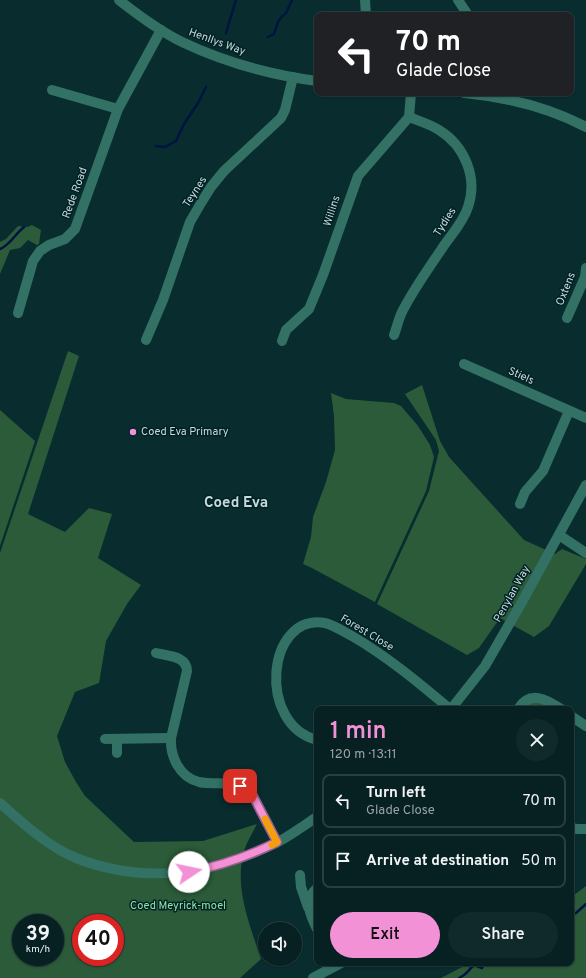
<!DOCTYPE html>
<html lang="en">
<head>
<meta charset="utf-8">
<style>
	:root { --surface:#072123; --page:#10292b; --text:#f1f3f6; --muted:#98a3a6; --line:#283e41; --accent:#f391d6 }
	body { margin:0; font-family:Overpass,sans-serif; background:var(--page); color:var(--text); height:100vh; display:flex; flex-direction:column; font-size:15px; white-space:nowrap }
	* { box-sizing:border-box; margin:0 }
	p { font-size:13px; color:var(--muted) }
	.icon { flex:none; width:22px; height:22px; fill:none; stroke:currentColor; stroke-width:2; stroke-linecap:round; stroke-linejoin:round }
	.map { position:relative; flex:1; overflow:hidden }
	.details { position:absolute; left:314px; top:706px; width:260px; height:260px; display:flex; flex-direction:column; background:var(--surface); border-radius:8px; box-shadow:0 1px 3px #0004,0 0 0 1px var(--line) }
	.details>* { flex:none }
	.hud { position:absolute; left:314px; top:12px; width:260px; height:84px; border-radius:8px; box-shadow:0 1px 3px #0004,0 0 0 1px var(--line); background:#202124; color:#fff; overflow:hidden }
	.tools { position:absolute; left:258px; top:922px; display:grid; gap:8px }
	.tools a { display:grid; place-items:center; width:44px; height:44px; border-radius:50%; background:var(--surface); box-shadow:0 1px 3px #0004,0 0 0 1px var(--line); font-size:20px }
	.speed { position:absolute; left:12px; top:914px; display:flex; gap:8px; font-size:20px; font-weight:700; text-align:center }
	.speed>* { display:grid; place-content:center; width:52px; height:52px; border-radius:50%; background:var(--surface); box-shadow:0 1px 3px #0004,0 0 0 1px var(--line); line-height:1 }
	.speed small { font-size:10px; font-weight:400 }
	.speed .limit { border:6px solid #d22; background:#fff; color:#111 }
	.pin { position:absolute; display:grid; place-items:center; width:34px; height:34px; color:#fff; margin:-17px; border-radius:8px; box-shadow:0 2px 6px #0006 }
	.me { position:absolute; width:44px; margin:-22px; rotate:79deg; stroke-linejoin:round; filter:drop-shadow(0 0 3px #0008) }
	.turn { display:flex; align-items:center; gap:14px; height:84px; padding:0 16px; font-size:18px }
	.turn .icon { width:52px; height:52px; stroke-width:2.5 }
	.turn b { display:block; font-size:28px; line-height:34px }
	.round { display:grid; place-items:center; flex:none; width:42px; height:42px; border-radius:21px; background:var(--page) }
	.overview { display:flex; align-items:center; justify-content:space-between; height:68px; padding:0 16px }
	h1 { font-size:24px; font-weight:600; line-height:30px; color:var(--accent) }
	.primary-button { display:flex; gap:8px; margin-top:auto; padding:8px 16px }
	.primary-button a { flex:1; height:46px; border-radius:24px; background:var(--accent); color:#111; font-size:16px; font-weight:600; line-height:46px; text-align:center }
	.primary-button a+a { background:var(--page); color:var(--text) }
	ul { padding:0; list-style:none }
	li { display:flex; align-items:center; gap:12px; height:54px; margin:0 8px 6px; padding:0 8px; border:2px solid var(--line); border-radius:8px }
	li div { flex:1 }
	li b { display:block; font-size:15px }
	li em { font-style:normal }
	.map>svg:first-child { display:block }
	.green { fill:#2b5b38; fill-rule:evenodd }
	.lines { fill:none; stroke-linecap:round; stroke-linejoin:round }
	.stream { stroke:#001441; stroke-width:2.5 }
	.minor { stroke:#327164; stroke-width:10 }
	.route-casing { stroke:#9e5e8b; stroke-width:10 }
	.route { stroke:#f391d6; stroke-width:7 }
	.slow { stroke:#f59e0b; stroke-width:7 }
	.poi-dot { fill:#f391d6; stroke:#002225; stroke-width:1.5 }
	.labels { text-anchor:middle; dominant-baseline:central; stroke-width:3; stroke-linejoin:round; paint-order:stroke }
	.street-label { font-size:11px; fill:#c7d9da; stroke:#002225 }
	.poi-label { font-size:11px; fill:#c7d9da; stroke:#002225; text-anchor:start }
	.park-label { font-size:11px; fill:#90e4a4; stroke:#002225 }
	.district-label { font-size:15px; font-weight:bold; fill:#c7d9da; stroke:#002225 }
</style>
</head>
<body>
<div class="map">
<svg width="586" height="978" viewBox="0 0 586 978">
	<rect width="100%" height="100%" fill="#092c2f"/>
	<g class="green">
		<polygon points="32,225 41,230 39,244 37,245 28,240 20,248 10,250 0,274 0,242 6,239 18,226 27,227"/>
		<path d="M 68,351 L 79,356 L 28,514 L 65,532 L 89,508 L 112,514 L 98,558 L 141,585 L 127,604 L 106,641 L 99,683 L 75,692 L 57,736 L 65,762 L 76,782 L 85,796 L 134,842 L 203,841 L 257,824 C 252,834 245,845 243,855 C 235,891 250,925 261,959 L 240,978 L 0,978 L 0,553 ZM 21,923 L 55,923 L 55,957 L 21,957 ZM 81,923 L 115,923 L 115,957 L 81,957 Z"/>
		<polygon points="422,385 440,441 449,457 524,540 555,554 562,549 586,559 586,564 549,626 534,637 500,618 479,648 467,655 377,604 429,491 439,451 436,440 405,394"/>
		<polygon points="331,393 346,399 394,403 401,406 418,426 430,445 434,457 426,491 375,602 310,567 303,564 311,537 313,517 326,482 335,450 334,416"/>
		<polygon points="0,410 35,441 0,546"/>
		<polygon points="540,701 553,709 520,709 524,705"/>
		<polygon points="586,886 586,978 441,978 470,963 571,963 571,895 574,895"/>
	</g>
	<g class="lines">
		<g class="stream">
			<polyline points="226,33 236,0"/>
			<path d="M 268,37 L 274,34 C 277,25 278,18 286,13 L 292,0"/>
			<polyline points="156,146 165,147 176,141 184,124 198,103 206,87"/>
			<path d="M 0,249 C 10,245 15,234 24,227"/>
			<polyline points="571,914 576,913 586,904"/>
			<path d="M 459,978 C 469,973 467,971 474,965 L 482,968 L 484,963"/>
		</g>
		<g class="minor">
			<path d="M 119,0 C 138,15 160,31 182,42 C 224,62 272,75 317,81"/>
			<polyline points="365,0 366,15"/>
			<polyline points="458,0 468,15"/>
			<polyline points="52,90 118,109"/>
			<path d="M 464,93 C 506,97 548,107 586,127"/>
			<polyline points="18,313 33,261 40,251 49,245 65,239 75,229 118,109 161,30"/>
			<polyline points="567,318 585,277 586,268"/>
			<path d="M 394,335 C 397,327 399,317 403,310 C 414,289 428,269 441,250 C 450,236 463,223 468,207 C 478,178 465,146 439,130 C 430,124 419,121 409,117"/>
			<polyline points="146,340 163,300 190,222 201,203 211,187 224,171 281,118 285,110 293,77"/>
			<polyline points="282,341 286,330 309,309 323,275 358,176 409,117 411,93"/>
			<polyline points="464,364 586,418"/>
			<polyline points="520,504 525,492 543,471 569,411"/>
			<polyline points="559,535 586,553"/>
			<path d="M 156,653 C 168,656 187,656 187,671 L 171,738 C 170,756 179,777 199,782 C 219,786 235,778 252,794 L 277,842"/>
			<polyline points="451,709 485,666 522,602 586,485"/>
			<path d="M 518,709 C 530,690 546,699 561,709"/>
			<polyline points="571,716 586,726"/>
			<polyline points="105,739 171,738"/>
			<polyline points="117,739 117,753"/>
			<path d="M 317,740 C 257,725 266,613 325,623 C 334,625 344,632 352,636 C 388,657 419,683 450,709"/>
			<path d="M 0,803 C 22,823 49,847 76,858 C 145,885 211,875 276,843 C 290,836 303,826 317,817"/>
			<polyline points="571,828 577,829 586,829"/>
			<polyline points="300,875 301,887 308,907"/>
			<path d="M 317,888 C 303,900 310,915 317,929"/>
			<polyline points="313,978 341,963"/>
		</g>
	</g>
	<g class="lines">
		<defs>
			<path id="route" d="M 189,872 C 220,866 249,856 277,842 L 252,794 L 240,786"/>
		</defs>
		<use href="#route" class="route-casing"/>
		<use href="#route" class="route"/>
		<polyline class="slow" points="265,819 277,842 272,845"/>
	</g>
	<circle class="poi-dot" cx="133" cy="432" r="4"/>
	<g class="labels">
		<g class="street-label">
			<text transform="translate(217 42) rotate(20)">Henllys Way</text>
			<text transform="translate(195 192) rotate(-57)">Teynes</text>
			<text transform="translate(75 193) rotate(-70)">Rede Road</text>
			<text transform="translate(332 211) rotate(-72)">Willins</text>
			<text transform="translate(445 222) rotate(-57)">Tydies</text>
			<text transform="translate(566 289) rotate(-68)">Oxtens</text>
			<text transform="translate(521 376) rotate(24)">Stiels</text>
			<text transform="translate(512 594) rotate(-61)">Penylan Way</text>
			<text transform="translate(367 633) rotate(31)">Forest Close</text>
		</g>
		<g class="poi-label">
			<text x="141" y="432">Coed Eva Primary</text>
		</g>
		<g class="park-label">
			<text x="178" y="906">Coed Meyrick-moel</text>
		</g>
		<g class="district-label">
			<text x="236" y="503">Coed Eva</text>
		</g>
	</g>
</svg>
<div class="tools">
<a><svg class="icon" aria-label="sound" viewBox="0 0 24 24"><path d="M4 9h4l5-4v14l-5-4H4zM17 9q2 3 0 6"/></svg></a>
</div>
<div class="speed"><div>39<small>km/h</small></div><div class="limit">40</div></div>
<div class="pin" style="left:240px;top:786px;background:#d93025"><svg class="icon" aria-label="arrive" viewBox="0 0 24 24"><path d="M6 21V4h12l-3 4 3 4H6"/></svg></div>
<svg class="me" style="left:189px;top:872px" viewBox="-20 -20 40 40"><circle r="19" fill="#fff"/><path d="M0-13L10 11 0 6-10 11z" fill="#f391d6"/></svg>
<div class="hud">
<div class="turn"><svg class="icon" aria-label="left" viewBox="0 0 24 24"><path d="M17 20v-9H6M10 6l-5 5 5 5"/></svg><div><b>70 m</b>Glade Close</div></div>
</div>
<section class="details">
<div class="overview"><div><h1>1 min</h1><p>120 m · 13:11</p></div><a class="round"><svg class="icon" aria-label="close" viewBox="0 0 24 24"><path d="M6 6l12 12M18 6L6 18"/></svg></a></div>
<ul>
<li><svg class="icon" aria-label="left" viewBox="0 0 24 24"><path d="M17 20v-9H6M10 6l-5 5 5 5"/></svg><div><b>Turn left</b><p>Glade Close</p></div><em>70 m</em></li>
<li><svg class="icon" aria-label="arrive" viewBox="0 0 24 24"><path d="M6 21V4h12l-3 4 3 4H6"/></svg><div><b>Arrive at destination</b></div><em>50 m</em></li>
</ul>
<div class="primary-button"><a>Exit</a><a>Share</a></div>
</section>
</div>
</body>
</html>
